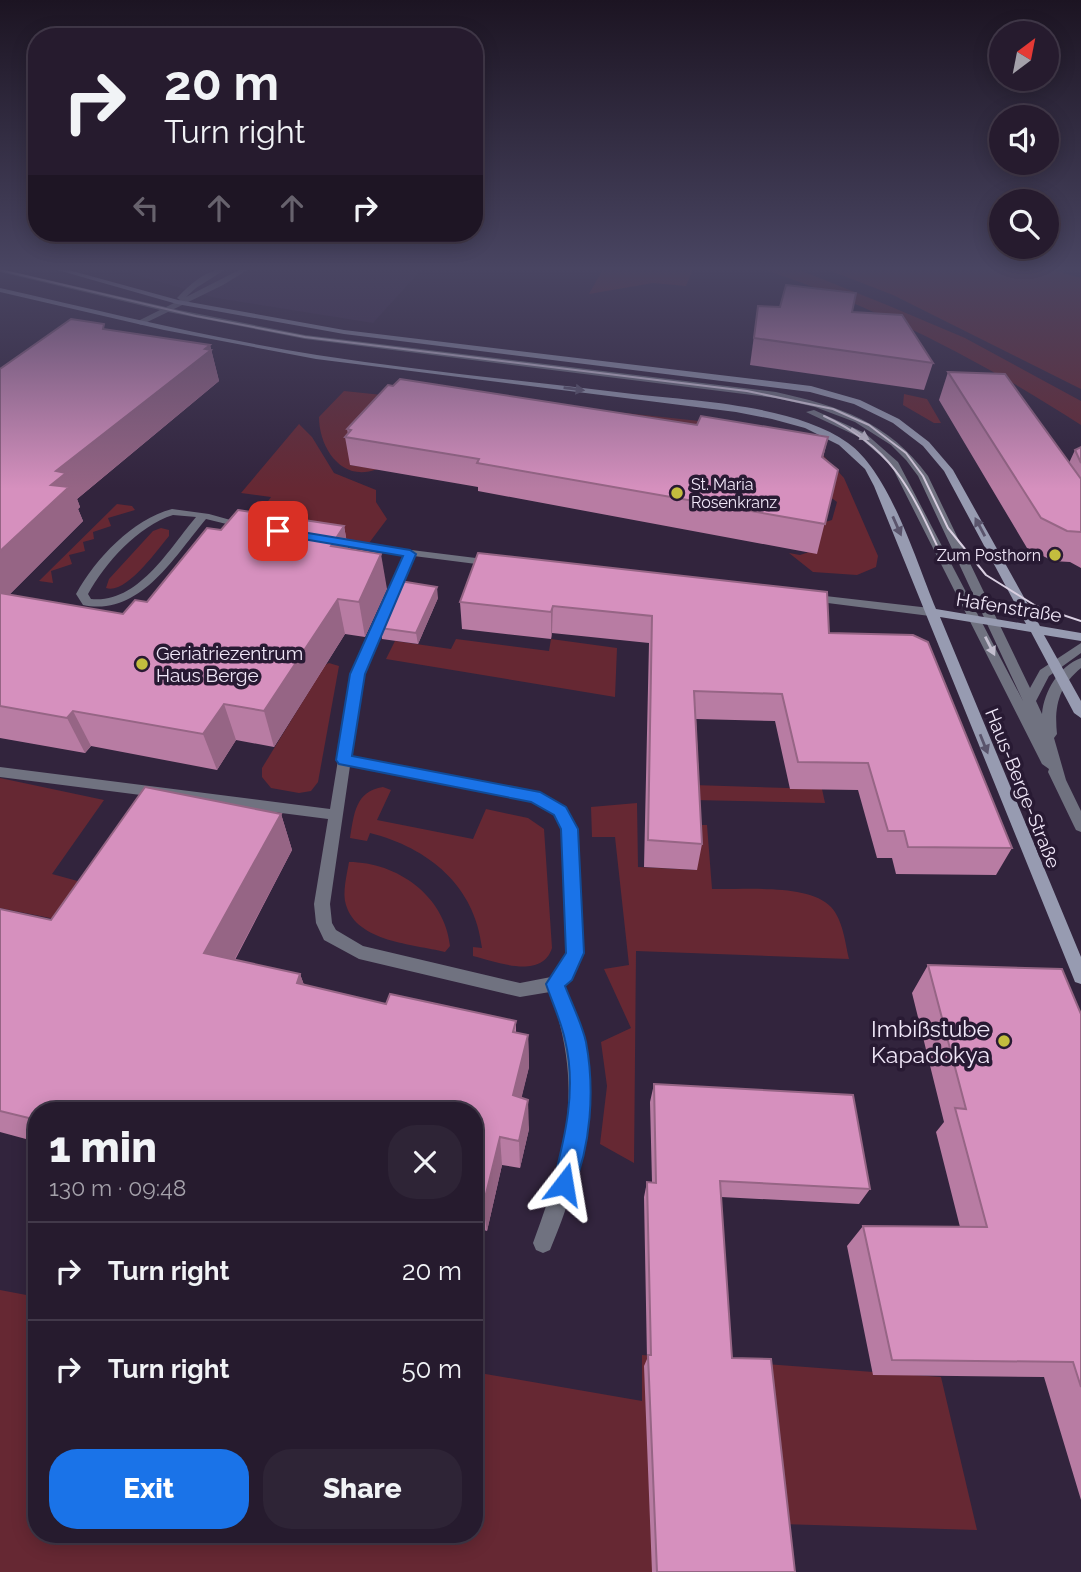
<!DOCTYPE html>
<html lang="en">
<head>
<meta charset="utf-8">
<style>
	:root { --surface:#261b2e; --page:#2e2436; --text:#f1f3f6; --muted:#a4a1aa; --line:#42394a; --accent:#1a73e8 }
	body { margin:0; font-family:Raleway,sans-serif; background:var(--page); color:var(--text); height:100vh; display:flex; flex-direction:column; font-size:26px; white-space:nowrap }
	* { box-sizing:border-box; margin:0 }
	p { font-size:23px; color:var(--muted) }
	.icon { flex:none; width:38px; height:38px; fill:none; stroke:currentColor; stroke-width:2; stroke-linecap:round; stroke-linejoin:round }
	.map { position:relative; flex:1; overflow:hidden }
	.drawer { position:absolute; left:28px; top:1102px; width:455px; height:441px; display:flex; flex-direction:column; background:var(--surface); border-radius:28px; box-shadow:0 4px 18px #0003,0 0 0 2px var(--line) }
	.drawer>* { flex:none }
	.guide { position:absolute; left:28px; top:28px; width:455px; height:214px; border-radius:28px; box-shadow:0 4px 18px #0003,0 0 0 2px var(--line); background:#261b2e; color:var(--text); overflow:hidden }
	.needle { width:46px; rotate:32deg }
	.tools { position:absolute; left:989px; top:21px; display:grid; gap:14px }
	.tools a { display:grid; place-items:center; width:70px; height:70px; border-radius:50%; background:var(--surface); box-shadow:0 4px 18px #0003,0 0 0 2px var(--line); font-size:35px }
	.pin { position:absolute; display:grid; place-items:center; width:60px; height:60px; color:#fff; margin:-30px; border-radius:14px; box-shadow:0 4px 10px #0006 }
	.me { position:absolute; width:77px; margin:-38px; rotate:14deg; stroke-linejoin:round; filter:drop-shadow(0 0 5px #0008) }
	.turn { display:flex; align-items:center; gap:24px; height:147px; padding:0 21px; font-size:32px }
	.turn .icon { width:91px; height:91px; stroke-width:2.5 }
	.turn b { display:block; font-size:49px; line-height:60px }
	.lanes { display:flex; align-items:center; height:66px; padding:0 21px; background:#0003; justify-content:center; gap:35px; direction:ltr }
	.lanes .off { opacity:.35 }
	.round { display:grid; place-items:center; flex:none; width:74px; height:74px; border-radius:28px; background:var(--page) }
	.headline { display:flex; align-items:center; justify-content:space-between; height:119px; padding:0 21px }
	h1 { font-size:42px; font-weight:800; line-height:52px }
	.button { display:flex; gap:14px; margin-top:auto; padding:14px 21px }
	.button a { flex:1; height:80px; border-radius:28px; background:var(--accent); color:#fff; font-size:28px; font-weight:800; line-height:80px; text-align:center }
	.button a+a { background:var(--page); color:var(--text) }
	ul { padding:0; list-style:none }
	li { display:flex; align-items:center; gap:21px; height:98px; padding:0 21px; border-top:2px solid var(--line) }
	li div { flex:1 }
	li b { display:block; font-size:26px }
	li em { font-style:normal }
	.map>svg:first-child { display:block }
	.built { fill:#3c2a4a }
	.green { fill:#662833 }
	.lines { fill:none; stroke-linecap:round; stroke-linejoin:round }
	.lane { fill:#707280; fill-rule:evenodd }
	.street { fill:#707280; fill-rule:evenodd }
	.secondary { fill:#979bb1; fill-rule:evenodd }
	.tram { stroke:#d9cfe1; stroke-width:2 }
	.wall { fill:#b87ca3 }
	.shaded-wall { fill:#966585 }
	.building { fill:#d690be; stroke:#966585; stroke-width:2 }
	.oneway { fill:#5a546c }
	.oneway2 { fill:#c3bece }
	.route { fill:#1a73e8; stroke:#114b97; stroke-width:2 }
	.poi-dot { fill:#c3bd3e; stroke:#281a33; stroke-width:2.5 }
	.labels { text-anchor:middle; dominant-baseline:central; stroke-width:7; stroke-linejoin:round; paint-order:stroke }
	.far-poi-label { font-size:16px; fill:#f0e7f8; stroke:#281a33; text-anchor:start }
	.street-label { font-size:19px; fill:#f0e7f8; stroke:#281a33 }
	.poi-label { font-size:19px; fill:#f0e7f8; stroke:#281a33; text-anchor:start }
	.near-poi-label { font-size:23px; fill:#f0e7f8; stroke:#281a33; text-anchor:end }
</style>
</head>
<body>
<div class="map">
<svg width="1081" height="1572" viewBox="0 0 1081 1572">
	<rect width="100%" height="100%" fill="#32243d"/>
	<polygon class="built" points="115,269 422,269 373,323 216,298"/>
	<g class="green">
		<polygon points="603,269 693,269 686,286 653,283 589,294"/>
		<path d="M 763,269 L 797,269 L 887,305 L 965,338 L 1081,401 L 1081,425 C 981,360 876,307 763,269 Z"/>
		<polygon points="826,269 1050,269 1081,278 1081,389 893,295"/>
		<path d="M 344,391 L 392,396 L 350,465 L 377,469 C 342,483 319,448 319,417 Z"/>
		<polygon points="904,394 927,399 941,423 934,423 903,405"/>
		<polygon points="597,410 718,423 822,454 844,478 878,556 876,567 857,575 813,572 789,553 800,555 818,549 808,527 832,520 837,502 815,486"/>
		<polygon points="299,424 312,437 334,473 376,490 376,502 387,519 369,543 301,531 259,514 271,497 241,493"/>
		<polygon points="117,504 132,506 135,510 108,518 111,526 93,532 94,539 83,542 85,551 69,555 72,564 51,571 53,583 39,581"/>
		<path d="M 161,528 L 169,530 L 169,536 C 157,550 126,595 106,588 L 109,579 L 153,531 Z"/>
		<polygon points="456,639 549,651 551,639 617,648 615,697 386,659 395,641 451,649"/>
		<polygon points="329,663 339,666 318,782 311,791 299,793 271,788 262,777 262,768 325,665"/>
		<polygon points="0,778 104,800 52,874 103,888 80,924 0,908"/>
		<polygon points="693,785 822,789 825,803 693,800"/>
		<path d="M 383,787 L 391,790 L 377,820 L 473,839 L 486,809 L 528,818 L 544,829 L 552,948 C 542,980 497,962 473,956 L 473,947 L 482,948 C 475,886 429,848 370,833 L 367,841 L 350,838 C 354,815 355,791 383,787 Z"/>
		<path d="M 637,803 L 638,867 L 697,870 L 694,825 L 707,825 L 712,889 C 743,890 809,883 831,907 C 843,920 845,942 849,959 L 636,951 L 634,1163 L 600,1144 L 607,1086 L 601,1042 L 631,1028 L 604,969 L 629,965 L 615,837 L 592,837 L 591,807 Z"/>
		<path d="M 349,862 C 397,862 445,896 450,946 L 445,952 C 413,944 357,942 346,905 C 342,893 347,874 349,862 Z"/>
		<polygon points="0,1290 37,1297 37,1535 474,1535 474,1372 642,1401 642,1355 941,1377 977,1530 781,1524 785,1572 0,1572"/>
	</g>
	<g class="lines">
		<g class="lane">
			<path d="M 0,269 L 166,307 L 180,300 L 177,298 C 189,285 208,268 226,269 L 196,288 L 186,297 L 241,269 L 249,269 L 223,285 L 174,309 L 305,335 L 776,392 C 839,406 889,422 928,476 L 1030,688 L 1040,670 L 1081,643 L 1081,653 L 1049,676 L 1036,701 L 1042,714 C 1044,691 1059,666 1081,658 L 1081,668 C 1059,686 1054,706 1057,734 L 1054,738 L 1066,780 L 1081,811 L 1081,832 L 1076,830 L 1074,826 L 1048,772 L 1049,769 L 1042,764 L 891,465 L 859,437 L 806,412 L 814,410 L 865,433 L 898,462 L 1023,701 L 918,476 L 906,460 L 891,445 L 855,422 L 815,407 L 776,398 L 305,339 L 168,312 L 141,325 L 137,323 L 138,321 L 160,310 L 0,272 Z"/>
			<path d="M 172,509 L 209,514 L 252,526 L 247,529 L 206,519 C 174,557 140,617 83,605 L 76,594 C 96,558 132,520 172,509 ZM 173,515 L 196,517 C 169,549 138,604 91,599 L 88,594 C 105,563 138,526 173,515 Z"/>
			<path d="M 410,551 L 415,554 L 364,674 L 351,756 L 539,792 L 565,807 L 576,829 L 583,953 L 572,979 L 564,986 C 572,1008 581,1030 585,1054 C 595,1121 576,1189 550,1250 L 543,1253 L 536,1250 L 533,1243 C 567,1151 584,1088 550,992 L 520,997 L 359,959 L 324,940 L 316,923 L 314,904 L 328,819 L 0,777 L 0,767 L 330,809 L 352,674 L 405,554 ZM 350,766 L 531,801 L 555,815 L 562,829 L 567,953 L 560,969 L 551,977 L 520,983 L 363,946 L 336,930 L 332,923 L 330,904 Z"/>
		</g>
		<g class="street">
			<polygon points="355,543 492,560 498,563 492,566 351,548 350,546"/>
			<polygon points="808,594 930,608 936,612 930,616 804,600 802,598"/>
		</g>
		<path class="secondary" d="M 54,269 L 65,269 L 178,300 L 344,330 L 811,386 L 860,400 L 899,419 L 929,442 L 953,470 L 1040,626 L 1081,633 L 1081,641 L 1044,635 L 1081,701 L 1081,718 L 1074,713 L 1031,632 L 940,617 L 1081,957 L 1081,984 L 1075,982 L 1073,977 L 874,486 L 865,469 L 839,445 L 805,428 L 772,419 L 736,412 L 316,359 L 164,330 L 0,292 L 0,288 C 105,312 210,338 317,355 C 421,371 527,381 633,394 C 695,401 796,405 848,443 C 890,473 916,561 936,609 L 1026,624 L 944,471 L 923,446 L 893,423 L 854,404 L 810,392 L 344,334 L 177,304 Z"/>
		<g class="tram">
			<polyline points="0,270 196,316 305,337 747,391 833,409 869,425 906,453 923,476 948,528 986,575 1036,606 1081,621"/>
			<path d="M 824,416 C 890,446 910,487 939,550"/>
		</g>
	</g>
	<g class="wall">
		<polygon points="758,306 852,312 933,363 924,390 750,365"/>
		<polygon points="105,329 210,345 219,381 77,499 80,507 78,509 83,521 9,595 123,614 147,602 221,530 344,526 348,549 387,589 365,637 345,634 274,747 236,740 217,770 91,746 85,753 0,738 0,369"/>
		<polygon points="948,372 1069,463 1075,450 1081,447 1081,568 1070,562 1053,561 1027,548 939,400"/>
		<polygon points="697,425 828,437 823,458 838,470 817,554 478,491 478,487 350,465 345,437 348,434 347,429"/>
		<polygon points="478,553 829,633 1012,848 996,875 896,874 892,858 877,858 858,790 790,789 775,721 696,719 702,844 697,870 644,867 649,643 552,633 551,639 462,629 460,602"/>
		<polygon points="438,598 418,644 382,639 380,628"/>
		<polygon points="281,814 292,850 235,960 300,974 304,985 386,1004 516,1021 516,1033 528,1035 529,1067 521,1098 529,1129 520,1168 502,1165 487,1231 474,1227 474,1111 37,1111 37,1142 0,1132 0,909 51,920"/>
		<polygon points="928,965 1081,1014 1081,1500 1044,1377 873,1375 847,1246 863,1226 960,1227 936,1132 944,1122 912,993"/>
		<polygon points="654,1084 870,1189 859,1204 721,1197 732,1358 795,1572 652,1572 644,1366 647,1359 644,1197 647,1182 652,1182 650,1102"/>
	</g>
	<g class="shaded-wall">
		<polygon points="210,345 219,381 77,499 80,507 78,509 83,521 3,601 0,621 0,551 56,471"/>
		<polygon points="344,526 350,560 331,546"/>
		<polygon points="381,554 387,589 365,637 359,602"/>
		<polygon points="437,587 438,598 418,644 416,633"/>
		<polygon points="338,599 345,634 274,747 264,711"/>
		<polygon points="553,606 552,633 551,639 551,612"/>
		<polygon points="224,704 236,740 217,770 203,734"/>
		<polygon points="73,711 91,746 85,753 67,718"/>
		<polygon points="281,814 292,850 220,987 204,953"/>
		<polygon points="300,974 312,1007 297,983"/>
		<polygon points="528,1035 529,1067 515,1125 513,1095"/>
		<polygon points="528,1100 529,1129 520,1168 519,1141"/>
		<polygon points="500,1137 502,1165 487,1231 483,1206"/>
	</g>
	<g class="building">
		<polygon points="786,285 856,293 852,312 902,315 933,363 754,338 758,306 780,307"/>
		<polygon points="71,319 104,324 103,329 210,345 205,349 211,350 56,471 66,473 51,485 69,487 0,551 0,369"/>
		<polygon points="948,372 1005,374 1081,479 1081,532 1067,531 1041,518"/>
		<polygon points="400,379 697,425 701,416 828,437 822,457 838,470 825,524 477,463 479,459 345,437 351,430 347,429 388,385 393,386"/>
		<polygon points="1081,447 1081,463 1075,450"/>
		<polygon points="238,510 344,526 331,546 381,554 359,602 338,599 264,711 224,704 203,734 73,711 67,718 0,706 0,593 123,614 135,600 147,602 207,528 221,530"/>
		<polygon points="478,553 827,592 829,633 913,635 928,642 1012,848 908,847 904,831 888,831 868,763 798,762 782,694 694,691 702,844 648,840 652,616 553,606 551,612 460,602"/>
		<polygon points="400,581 437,587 416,633 380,628"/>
		<polygon points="145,787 281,814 204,953 300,974 297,983 386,1004 390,994 516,1021 513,1032 528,1035 513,1095 528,1100 519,1141 500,1137 483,1206 474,1203 474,1111 37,1111 37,1120 0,1111 0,909 51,920"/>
		<polygon points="928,965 1062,969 1081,1014 1081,1387 1073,1362 892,1360 863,1226 987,1227 955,1108 966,1109"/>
		<polygon points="654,1084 853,1095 870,1189 720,1181 732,1358 771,1359 795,1572 657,1572 648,1355 651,1355 647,1182 656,1183"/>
	</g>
	<defs><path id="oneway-solid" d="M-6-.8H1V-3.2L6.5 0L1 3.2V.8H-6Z" transform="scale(1.75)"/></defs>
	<g class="oneway">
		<use href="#oneway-solid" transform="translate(574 389) rotate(7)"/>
		<use href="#oneway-solid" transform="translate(897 526) rotate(66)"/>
		<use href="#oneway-solid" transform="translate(980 527) rotate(-118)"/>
		<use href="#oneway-solid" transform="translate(984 744) rotate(68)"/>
	</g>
	<g class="oneway2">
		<use href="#oneway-solid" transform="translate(860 434) rotate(32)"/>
		<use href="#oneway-solid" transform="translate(990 646) rotate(63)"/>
	</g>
	<linearGradient id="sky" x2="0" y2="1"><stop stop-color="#1c1422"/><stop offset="0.55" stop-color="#494562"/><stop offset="1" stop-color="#494562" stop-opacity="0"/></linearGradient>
	<rect width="1081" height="489" fill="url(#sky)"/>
	<path class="route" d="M 278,528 L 410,550 L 416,554 L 365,674 L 352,756 L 540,792 L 566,807 L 578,829 L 584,953 L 572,980 L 565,986 C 572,1004 582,1024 586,1042 C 595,1090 591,1146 572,1191 L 564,1195 L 556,1191 L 553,1184 C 565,1137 577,1089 565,1040 C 561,1021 552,1002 546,984 L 566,953 L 561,829 L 554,815 L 531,802 L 339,764 L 336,760 L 350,674 L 403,556 L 274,534 L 272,531 Z"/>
	<g class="poi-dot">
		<circle cx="677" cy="493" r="7"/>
		<circle cx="1055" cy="555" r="7"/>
		<circle cx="142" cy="664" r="7"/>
		<circle cx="1004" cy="1041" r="7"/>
	</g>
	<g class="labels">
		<g class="far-poi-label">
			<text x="691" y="484">St. Maria<tspan x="691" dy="18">Rosenkranz</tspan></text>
			<text x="1041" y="555" text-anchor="end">Zum Posthorn</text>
		</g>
		<g class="street-label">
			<text transform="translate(1009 607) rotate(9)">Hafenstraße</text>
			<text transform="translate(1023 788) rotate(68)">Haus-Berge-Straße</text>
		</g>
		<g class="poi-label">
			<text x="156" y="653">Geriatriezentrum<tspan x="156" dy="22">Haus Berge</tspan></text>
		</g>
		<g class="near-poi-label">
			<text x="990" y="1028">Imbißstube<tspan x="990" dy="26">Kapadokya</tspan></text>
		</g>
	</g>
</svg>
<div class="tools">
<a><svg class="needle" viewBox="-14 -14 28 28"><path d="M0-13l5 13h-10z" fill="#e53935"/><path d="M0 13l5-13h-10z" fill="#a4a1aa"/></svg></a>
<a><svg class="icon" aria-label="sound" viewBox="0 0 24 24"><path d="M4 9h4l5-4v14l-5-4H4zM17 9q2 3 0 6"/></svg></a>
<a><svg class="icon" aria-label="search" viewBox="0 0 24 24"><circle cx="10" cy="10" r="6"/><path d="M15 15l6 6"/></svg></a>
</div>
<div class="pin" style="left:278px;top:531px;background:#d93025"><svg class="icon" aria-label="arrive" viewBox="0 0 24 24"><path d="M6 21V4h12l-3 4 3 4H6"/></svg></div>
<svg class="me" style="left:564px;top:1184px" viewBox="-20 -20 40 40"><path d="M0-17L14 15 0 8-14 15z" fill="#1a73e8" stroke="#fff" stroke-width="4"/></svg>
<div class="guide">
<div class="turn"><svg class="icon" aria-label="right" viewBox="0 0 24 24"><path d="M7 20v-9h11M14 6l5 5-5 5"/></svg><div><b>20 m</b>Turn right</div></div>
<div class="lanes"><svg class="icon off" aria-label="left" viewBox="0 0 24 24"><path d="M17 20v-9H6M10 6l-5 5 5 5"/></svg><svg class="icon off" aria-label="ahead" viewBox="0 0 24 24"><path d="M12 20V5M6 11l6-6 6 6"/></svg><svg class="icon off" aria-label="ahead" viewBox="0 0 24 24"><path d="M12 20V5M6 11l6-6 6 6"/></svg><svg class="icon" aria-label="right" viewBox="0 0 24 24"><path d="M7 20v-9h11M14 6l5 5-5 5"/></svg></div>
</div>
<section class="drawer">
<div class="headline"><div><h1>1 min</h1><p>130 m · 09:48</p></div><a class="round"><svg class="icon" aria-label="close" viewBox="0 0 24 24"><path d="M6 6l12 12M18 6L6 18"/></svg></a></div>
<ul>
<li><svg class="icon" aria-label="right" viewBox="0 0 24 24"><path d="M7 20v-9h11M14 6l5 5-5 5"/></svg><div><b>Turn right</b></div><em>20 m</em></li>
<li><svg class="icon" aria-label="right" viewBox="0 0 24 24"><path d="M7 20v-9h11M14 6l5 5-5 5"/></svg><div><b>Turn right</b></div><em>50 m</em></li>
</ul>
<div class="button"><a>Exit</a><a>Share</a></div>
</section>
</div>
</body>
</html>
